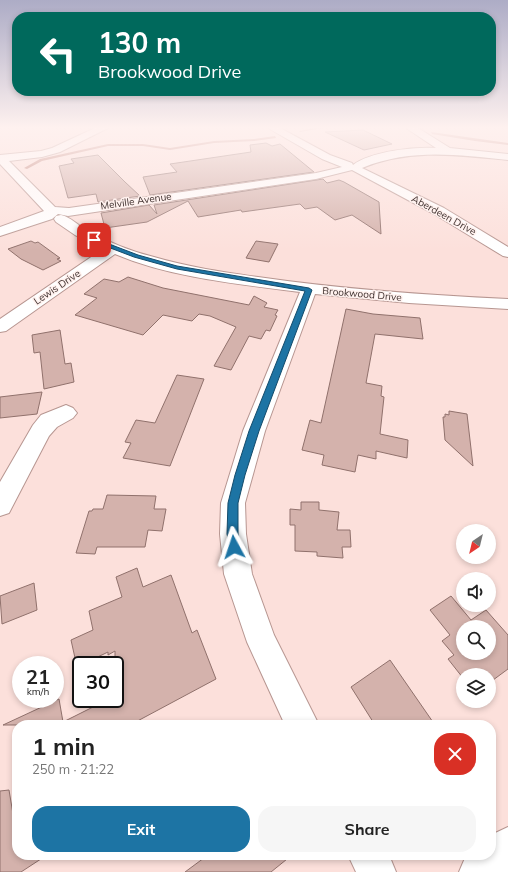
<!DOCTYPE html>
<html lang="en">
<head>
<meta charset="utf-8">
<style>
	:root { --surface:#fff; --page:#f6f6f6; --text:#222; --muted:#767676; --accent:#1d74a4 }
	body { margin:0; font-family:Mulish,sans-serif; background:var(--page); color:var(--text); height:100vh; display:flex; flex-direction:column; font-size:15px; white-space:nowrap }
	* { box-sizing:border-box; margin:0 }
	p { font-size:13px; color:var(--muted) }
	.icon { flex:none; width:22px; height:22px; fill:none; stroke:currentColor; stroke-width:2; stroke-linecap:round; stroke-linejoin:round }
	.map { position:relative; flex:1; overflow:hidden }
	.sheet { position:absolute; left:12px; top:720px; width:484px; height:140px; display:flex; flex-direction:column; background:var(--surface); border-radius:16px; box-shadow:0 2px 6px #0003 }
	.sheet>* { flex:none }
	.hud { position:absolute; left:12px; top:12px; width:484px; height:84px; border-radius:16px; box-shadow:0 2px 6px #0003; background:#00695c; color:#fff; overflow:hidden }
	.needle { width:26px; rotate:215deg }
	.fabs { position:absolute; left:456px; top:524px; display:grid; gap:8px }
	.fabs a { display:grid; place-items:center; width:40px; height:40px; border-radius:50%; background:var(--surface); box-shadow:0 2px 6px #0003; font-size:20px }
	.speed { position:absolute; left:12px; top:656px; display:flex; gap:8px; font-size:20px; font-weight:700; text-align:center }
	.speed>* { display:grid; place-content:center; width:52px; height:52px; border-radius:50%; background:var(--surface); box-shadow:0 2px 6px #0003; line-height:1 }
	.speed small { font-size:10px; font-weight:400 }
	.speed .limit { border:2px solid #111; border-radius:6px; background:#fff; color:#111 }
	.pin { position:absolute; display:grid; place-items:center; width:34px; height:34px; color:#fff; margin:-17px; border-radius:8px; box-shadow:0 2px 6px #0006 }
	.me { position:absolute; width:44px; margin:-22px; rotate:355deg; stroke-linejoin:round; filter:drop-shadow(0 0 3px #0008) }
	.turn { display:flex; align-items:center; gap:14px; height:84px; padding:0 20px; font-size:18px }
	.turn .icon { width:52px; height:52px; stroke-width:2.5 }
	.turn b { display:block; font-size:28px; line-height:34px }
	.round { display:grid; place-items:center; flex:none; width:42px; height:42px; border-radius:16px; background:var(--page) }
	.headline { display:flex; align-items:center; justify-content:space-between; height:68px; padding:0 20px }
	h1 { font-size:24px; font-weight:700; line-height:30px }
	.primary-button { display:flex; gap:8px; margin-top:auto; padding:8px 20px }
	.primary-button a { flex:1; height:46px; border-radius:16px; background:var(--accent); color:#fff; font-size:16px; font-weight:700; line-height:46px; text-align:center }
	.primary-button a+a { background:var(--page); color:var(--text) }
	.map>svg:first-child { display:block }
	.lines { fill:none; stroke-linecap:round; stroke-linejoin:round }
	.stream { fill:#be7f75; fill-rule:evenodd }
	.building { fill:#d4b2ac; stroke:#90716c; fill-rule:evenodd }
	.minor-casing { stroke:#b79691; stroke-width:2 }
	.minor { fill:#fff; fill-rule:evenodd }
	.route { fill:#1d74a4; stroke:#134b6b }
	.labels { text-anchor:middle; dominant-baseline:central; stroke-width:3; stroke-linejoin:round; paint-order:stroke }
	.far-street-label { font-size:10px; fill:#3f312f; stroke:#fff1ee }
</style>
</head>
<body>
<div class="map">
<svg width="508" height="872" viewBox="0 0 508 872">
	<rect width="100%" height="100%" fill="#fce0db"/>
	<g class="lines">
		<g class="stream">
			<polygon points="315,128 323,128 300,132 299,131"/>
			<polygon points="431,132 508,143 508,145 475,141 432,134"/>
			<polygon points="275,136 276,138 254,141 214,143 170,150 143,146 108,146 42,161 27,169 24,168 40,159 108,144 143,144 170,148 214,141 254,139"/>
		</g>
	</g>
	<g class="building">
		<polygon points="363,130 392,144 364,150 325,132"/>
		<polygon points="266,143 272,146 280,144 314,172 150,195 143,177 177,172 170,164 251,152 250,145"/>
		<polygon points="98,155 125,182 140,196 98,202 96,194 68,198 59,166 74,163 71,159"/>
		<polygon points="323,179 327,183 339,180 344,182 379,202 381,234 352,215 335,220 317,207 305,209 300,204 242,212 241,210 198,217 188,201 147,222 105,228 101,213 149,205 157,214 154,205"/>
		<polygon points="31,241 35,243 38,242 60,258 57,259 61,261 43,270 21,259 8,249"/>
		<polygon points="256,241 278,244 269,262 246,258"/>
		<polygon points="128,277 163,288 249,305 254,296 267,303 264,307 278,310 275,315 277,316 270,331 266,330 261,339 249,336 231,370 214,366 236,327 210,316 199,314 192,321 163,315 143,335 75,315 97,298 84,294 104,279 119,282"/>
		<polygon points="346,309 373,314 420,318 423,339 375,334 366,383 382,386 381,396 384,397 380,434 408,440 407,458 376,451 376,459 358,455 355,472 322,465 324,455 302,450 310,420 321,423"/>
		<polygon points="60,330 65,364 71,363 74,382 44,389 40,352 34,353 32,335"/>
		<polygon points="177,375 204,379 170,466 123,458 131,443 125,442 136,420 155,423"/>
		<polygon points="42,392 37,414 0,418 0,397"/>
		<polygon points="449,411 467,414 473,466 445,440 443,417 445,417 445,414 449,415"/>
		<polygon points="107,495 156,496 154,509 166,509 162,531 148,530 145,547 97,547 95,554 76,553 89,511 92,511 93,509 103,509"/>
		<polygon points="301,502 319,502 319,510 339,512 337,530 350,530 351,547 342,547 343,558 317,556 317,552 295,551 295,525 290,525 290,509 301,510"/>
		<polygon points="137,568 143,587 171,575 192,633 197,630 216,679 130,725 3,725 59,699 63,722 109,699 115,699 115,651 108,655 108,652 77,667 71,640 93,630 89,611 122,597 116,577"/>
		<polygon points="34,583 37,610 2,624 0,596"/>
		<path d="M 451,596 L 471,620 L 486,610 L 508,635 L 508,669 L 489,683 L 489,675 L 463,675 L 463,678 L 448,659 L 454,655 L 442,641 L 450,635 L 430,610 ZM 463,627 L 489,627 L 489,653 L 463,653 Z"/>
		<polygon points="390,660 435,725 375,725 351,687"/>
		<polygon points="9,790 17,838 17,855 47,855 21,872 0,872 0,791"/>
		<polygon points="208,855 292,855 271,872 185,872"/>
	</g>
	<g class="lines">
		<defs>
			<g id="minor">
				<path d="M 95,128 L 108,128 L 60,152 L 42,157 L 9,161 L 55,207 L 69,208 L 316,173 L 342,167 L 322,159 L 268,128 L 280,128 L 330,155 L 352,163 L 353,165 C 372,151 413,147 436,148 L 406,128 L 418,128 L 450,148 L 508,154 L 508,160 C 456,155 412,148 362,168 L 444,208 L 508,247 L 508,257 L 503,256 L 434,214 L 352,170 L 316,179 L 68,216 L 58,214 L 52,219 L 0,236 L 0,227 L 44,211 L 0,164 L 0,155 L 41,151 L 52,148 Z"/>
				<path d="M 61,215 C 71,217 78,226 87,230 C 108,242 130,251 154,257 C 188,267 223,272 258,277 C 341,289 424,295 508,299 L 508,309 L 409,303 L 315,294 L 265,431 L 245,503 L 246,534 L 252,574 L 274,635 L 319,725 L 285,725 L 247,642 L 224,574 L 220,534 L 221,503 L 243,431 L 300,292 C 239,284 172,278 115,254 L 6,331 L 0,332 L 0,319 L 103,249 L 75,235 L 56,222 L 54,219 L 56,216 Z"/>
				<polygon points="66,405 73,408 77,413 73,418 57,427 49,436 9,513 0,516 0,482 33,425 41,415"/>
				<polygon points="508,827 508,872 459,872 465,858 468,855 491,855 491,835"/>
				<polygon points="348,855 389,855 396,872 356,872"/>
			</g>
		</defs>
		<use href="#minor" class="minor-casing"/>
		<use href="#minor" class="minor"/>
	</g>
	<linearGradient id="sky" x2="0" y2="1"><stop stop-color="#adacc6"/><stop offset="0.51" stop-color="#fef1ef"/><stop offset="1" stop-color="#fef1ef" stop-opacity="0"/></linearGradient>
	<rect width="508" height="250" fill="url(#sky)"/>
	<polygon class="route" points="92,239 96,239 138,255 177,266 309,288 312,290 259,431 245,475 238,503 238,534 240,547 238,551 234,552 231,551 227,534 228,503 235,475 249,431 305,291 177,269 134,257 92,241"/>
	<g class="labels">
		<g class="far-street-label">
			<text transform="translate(136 201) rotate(-8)">Melville Avenue</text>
			<text transform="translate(444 215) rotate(29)">Aberdeen Drive</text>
			<text transform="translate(57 287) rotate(-34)">Lewis Drive</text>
			<text transform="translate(362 294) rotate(5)">Brookwood Drive</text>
		</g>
	</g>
</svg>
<div class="fabs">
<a><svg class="needle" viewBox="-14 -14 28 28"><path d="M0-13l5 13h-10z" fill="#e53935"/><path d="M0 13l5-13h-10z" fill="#767676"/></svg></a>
<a><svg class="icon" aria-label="sound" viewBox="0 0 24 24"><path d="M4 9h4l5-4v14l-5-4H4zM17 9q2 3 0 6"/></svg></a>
<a><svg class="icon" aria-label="search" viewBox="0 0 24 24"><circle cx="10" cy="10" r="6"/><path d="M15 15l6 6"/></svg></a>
<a><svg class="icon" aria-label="layers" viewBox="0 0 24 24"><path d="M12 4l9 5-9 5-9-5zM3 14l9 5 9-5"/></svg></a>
</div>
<div class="speed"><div>21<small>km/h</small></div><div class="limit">30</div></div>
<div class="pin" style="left:94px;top:240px;background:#d93025"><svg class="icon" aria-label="arrive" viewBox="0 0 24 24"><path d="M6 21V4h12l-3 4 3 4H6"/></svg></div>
<svg class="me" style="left:234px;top:547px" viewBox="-20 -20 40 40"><path d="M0-17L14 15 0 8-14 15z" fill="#1d74a4" stroke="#fff" stroke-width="4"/></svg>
<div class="hud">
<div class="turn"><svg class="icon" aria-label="left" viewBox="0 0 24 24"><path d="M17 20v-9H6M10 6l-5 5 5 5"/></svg><div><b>130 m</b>Brookwood Drive</div></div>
</div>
<section class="sheet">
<div class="headline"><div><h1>1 min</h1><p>250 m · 21:22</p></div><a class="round" style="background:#d93025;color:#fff"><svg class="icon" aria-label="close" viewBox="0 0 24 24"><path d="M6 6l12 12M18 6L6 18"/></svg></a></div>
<div class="primary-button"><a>Exit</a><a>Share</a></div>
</section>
</div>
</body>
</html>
